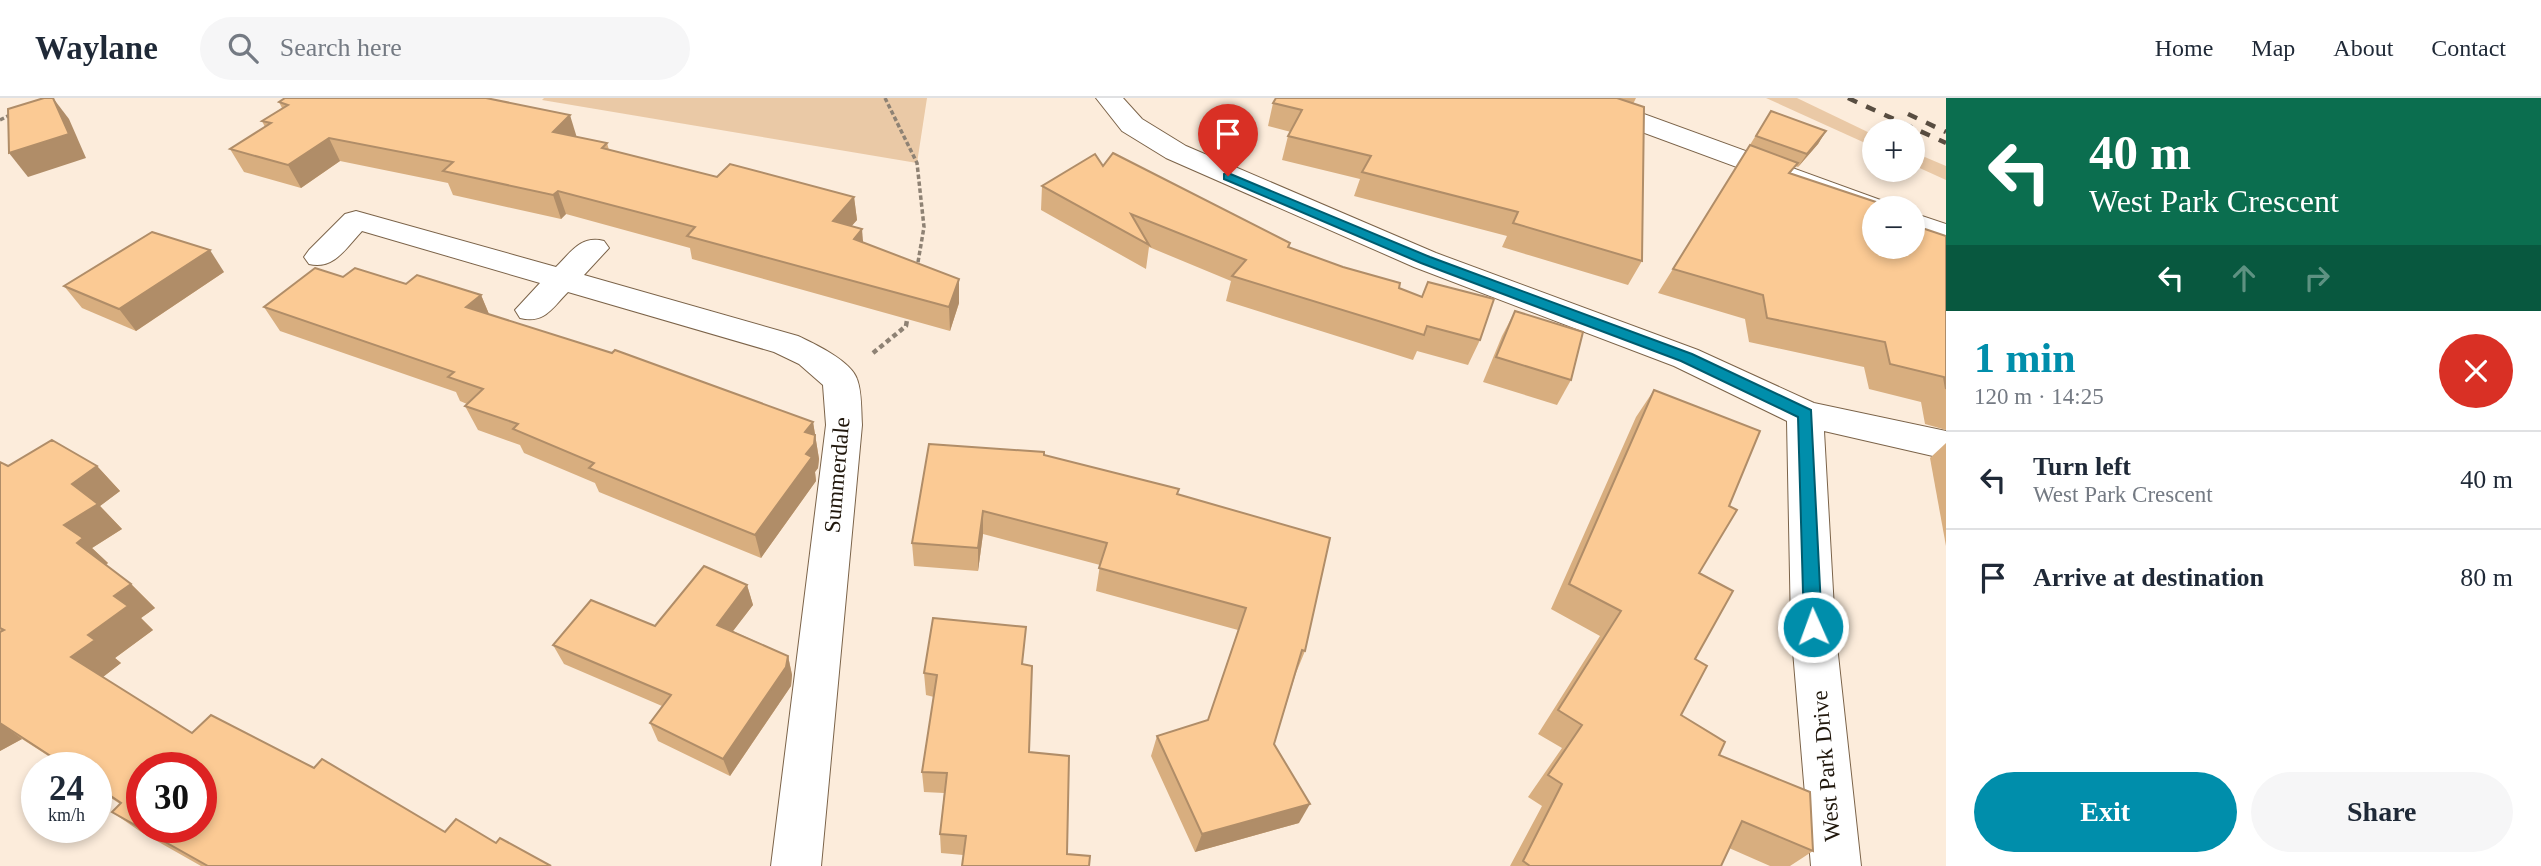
<!DOCTYPE html>
<html lang="en">
<head>
<meta charset="utf-8">
<style>
	:root { --surface:#fff; --page:#f6f6f7; --text:#1f2937; --muted:#747a83; --line:#e0e1e3; --accent:#008eab }
	body { margin:0; font-family:"Times New Roman",serif; background:var(--page); color:var(--text); height:100vh; display:flex; flex-direction:column; font-size:26px; white-space:nowrap }
	* { box-sizing:border-box; margin:0 }
	p { font-size:23px; color:var(--muted) }
	.icon { flex:none; width:38px; height:38px; fill:none; stroke:currentColor; stroke-width:2; stroke-linecap:round; stroke-linejoin:round }
	.map { position:relative; flex:1; overflow:hidden }
	.sheet { display:flex; flex-direction:column; background:var(--surface); width:595px }
	.sheet>* { flex:none }
	.guide { background:#0b6e4f; color:#fff; overflow:hidden }
	.controls { position:absolute; left:1862px; top:21px; display:grid; gap:14px }
	.controls a { display:grid; place-items:center; width:63px; height:63px; border-radius:50%; background:var(--surface); box-shadow:0 4px 10px #0003; font-size:35px }
	.speed { position:absolute; left:21px; top:654px; display:flex; gap:14px; font-size:35px; font-weight:700; text-align:center }
	.speed>* { display:grid; place-content:center; width:91px; height:91px; border-radius:50%; background:var(--surface); box-shadow:0 4px 10px #0003; line-height:1 }
	.speed small { font-size:18px; font-weight:400 }
	.speed .limit { border:10px solid #d22; background:#fff; color:#111 }
	.pin { position:absolute; display:grid; place-items:center; width:60px; height:60px; color:#fff; margin:-72px -30px; border-radius:50% 50% 50% 0; rotate:-45deg; box-shadow:0 0 7px #0007 }
	.pin .icon { rotate:45deg }
	.me { position:absolute; width:77px; margin:-38px; rotate:358deg; stroke-linejoin:round; filter:drop-shadow(0 0 5px #0008) }
	.turn { display:flex; align-items:center; gap:24px; height:147px; padding:0 28px; font-size:32px }
	.turn .icon { width:91px; height:91px; stroke-width:2.5 }
	.turn b { display:block; font-size:49px; line-height:60px }
	.lanes { display:flex; align-items:center; height:66px; padding:0 28px; background:#0003; justify-content:center; gap:35px; direction:ltr }
	.lanes .off { opacity:.35 }
	.round { display:grid; place-items:center; flex:none; width:74px; height:74px; border-radius:37px; background:var(--page) }
	.overview { display:flex; align-items:center; justify-content:space-between; height:119px; padding:0 28px }
	h1 { font-size:42px; font-weight:700; line-height:52px; color:var(--accent) }
	.primary-button { display:flex; gap:14px; margin-top:auto; padding:14px 28px }
	.primary-button a { flex:1; height:80px; border-radius:42px; background:var(--accent); color:#fff; font-size:28px; font-weight:700; line-height:80px; text-align:center }
	.primary-button a+a { background:var(--page); color:var(--text) }
	ul { padding:0; list-style:none }
	li { display:flex; align-items:center; gap:21px; height:98px; padding:0 28px; border-top:2px solid var(--line) }
	li div { flex:1 }
	li b { display:block; font-size:26px }
	li em { font-style:normal }
	header { display:flex; align-items:center; gap:42px; box-sizing:border-box; height:98px; padding:0 35px; background:var(--surface); border-bottom:2px solid var(--line) }
	header strong { font-size:33px }
	nav { display:flex; gap:38px; margin-inline-start:auto; font-size:24px }
	.search { width:490px; height:63px; background:var(--page); display:flex; align-items:center; gap:18px; box-sizing:border-box; padding:0 24px; border-radius:38px; color:var(--muted); font-size:26px }
	main { display:flex; flex:1; min-height:0 }
	.map>svg:first-child { display:block }
	.green { fill:#eac9a6 }
	.lines { fill:none; stroke-linecap:round; stroke-linejoin:round }
	.minor-casing { stroke:#7b6349; stroke-width:2 }
	.path-far1 { stroke:#8e8274; stroke-width:3.5; stroke-dasharray:4.5 2.5; stroke-linecap:butt }
	.path { stroke:#8e8274; stroke-width:4.5; stroke-dasharray:5 3.5; stroke-linecap:butt }
	.minor { fill:#fff; fill-rule:evenodd }
	.rail { stroke:#584d41; stroke-width:4.5; stroke-dasharray:10 10; stroke-linecap:butt }
	.wall { fill:#d8ae7f }
	.shaded-wall { fill:#b08d68 }
	.building { fill:#fbca94; stroke:#b08d68; stroke-width:2; fill-rule:evenodd }
	.route { fill:#008eab; stroke:#005c6f; stroke-width:2 }
	.labels { text-anchor:middle; dominant-baseline:central; stroke-width:7; stroke-linejoin:round; paint-order:stroke }
	.street-label { font-size:23px; fill:#20170c; stroke:#fff }
</style>
</head>
<body>
<header>
<strong>Waylane</strong>
<div class="search"><svg class="icon" aria-label="search" viewBox="0 0 24 24"><circle cx="10" cy="10" r="6"/><path d="M15 15l6 6"/></svg>Search here</div>
<nav><a>Home</a><a>Map</a><a>About</a><a>Contact</a></nav>
</header>
<main>
<div class="map">
<svg width="1946" height="768" viewBox="0 0 1946 768">
	<rect width="100%" height="100%" fill="#fcecdb"/>
	<g class="green">
		<polygon points="544,0 927,0 917,65 542,2"/>
		<polygon points="1766,0 1797,0 1874,37 1874,49"/>
		<polygon points="1913,54 1946,68 1946,82 1913,67"/>
	</g>
	<g class="lines">
		<defs>
			<g id="minor">
				<polygon points="1096,0 1123,0 1142,21 1186,48 1436,155 1698,252 1814,305 1946,333 1946,361 1824,333 1835,529 1861,768 1811,768 1791,529 1787,323 1674,268 1414,169 1166,60 1122,33"/>
				<polygon points="1562,0 1600,0 1886,104 1890,110 1874,110 1874,119 1864,116 1566,6"/>
				<path d="M 356,113 L 556,169 C 571,154 581,137 604,143 L 609,150 L 584,177 L 798,238 C 815,246 851,263 857,281 C 862,294 861,313 862,327 L 821,768 L 771,768 L 826,327 L 823,287 L 799,266 L 774,254 L 568,194 C 552,210 545,226 520,220 L 515,212 L 540,185 L 362,133 C 346,150 334,172 309,166 L 304,159 L 309,152 L 345,116 Z"/>
				<polygon points="1913,115 1946,126 1946,146 1913,135"/>
			</g>
		</defs>
		<use href="#minor" class="minor-casing"/>
		<g class="path-far1">
			<polyline points="885,0 917,65 924,129 917,170"/>
			<polyline points="0,22 12,16"/>
		</g>
		<polyline class="path" points="873,255 906,228 908,216"/>
		<use href="#minor" class="minor"/>
		<g class="rail">
			<polyline points="1848,0 1946,45"/>
			<polyline points="1908,16 1946,34"/>
		</g>
	</g>
	<g class="wall">
		<polygon points="1276,0 1636,0 1633,6 1642,163 1628,187 1502,149 1507,138 1354,98 1360,81 1282,62 1288,38 1291,34 1268,28 1273,5"/>
		<polygon points="498,2 577,39 607,45 609,52 717,79 854,99 857,122 851,128 863,144 959,205 950,233 692,161 690,150 566,116 561,121 453,97 448,85 340,63 301,90 244,74 230,51 265,29 262,23 282,10 279,4"/>
		<polygon points="1771,13 1826,33 1818,46 1798,69 1795,68 1790,76 1874,149 1946,138 1946,332 1925,326 1921,304 1869,291 1864,269 1749,244 1745,221 1658,195"/>
		<polygon points="1103,68 1289,149 1422,199 1428,184 1480,242 1468,267 1417,253 1413,262 1226,203 1231,183 1149,149 1146,171 1041,112 1042,88"/>
		<polygon points="224,174 136,233 82,210 64,188"/>
		<polygon points="343,179 481,197 489,216 813,324 819,361 818,370 815,374 816,383 761,460 599,394 595,385 524,355 520,347 478,332 465,308 467,306 460,303 456,294 280,233 264,209"/>
		<polygon points="1515,213 1571,282 1557,307 1483,284 1502,238"/>
		<polygon points="1654,292 1699,475 1695,561 1681,617 1813,753 1790,768 1770,768 1729,750 1721,768 1510,768 1542,708 1528,699 1562,650 1538,636 1600,538 1551,511 1636,319"/>
		<polygon points="1946,345 1946,448 1930,360"/>
		<polygon points="1044,357 1178,396 1305,553 1296,575 1274,646 1299,725 1195,754 1151,658 1157,638 1208,622 1238,532 1096,493 1100,467 983,436 978,473 914,468 912,445"/>
		<polygon points="0,364 8,368 97,368 120,393 100,408 122,431 92,450 108,465 106,467 131,486 155,510 141,520 153,532 115,560 121,565 103,579 192,635 314,670 445,734 496,745 551,768 201,768 141,734 112,714 120,706 96,690 96,670 67,670 22,641 0,653"/>
		<polygon points="747,487 753,507 733,533 788,558 792,577 791,588 730,678 658,643 650,625 662,608 564,566 553,547 655,528"/>
		<polygon points="1026,529 1024,551 963,757 941,755 940,736 944,695 924,694 922,674 934,599 926,597 924,575"/>
	</g>
	<g class="shaded-wall">
		<polygon points="53,0 69,21 86,60 28,79 9,55"/>
		<polygon points="570,17 577,40 553,34"/>
		<polygon points="1826,33 1818,46 1798,69 1807,56"/>
		<polygon points="329,40 340,63 301,90 288,67"/>
		<polygon points="558,93 566,116 561,121 553,97"/>
		<polygon points="854,99 857,122 835,147 833,123"/>
		<polygon points="862,131 864,155 854,141"/>
		<polygon points="210,152 224,174 136,233 119,211"/>
		<polygon points="959,181 959,205 950,233 949,209"/>
		<polygon points="481,197 491,221 466,209"/>
		<polygon points="813,324 819,361 818,370 815,374 816,383 761,460 755,437 805,334"/>
		<polygon points="97,368 120,393 100,408 122,431 92,450 108,465 102,469 77,445 64,427 72,386"/>
		<polygon points="983,413 983,436 978,473 978,450"/>
		<polygon points="131,486 155,510 141,520 153,532 115,560 121,565 99,582 71,559 88,537 114,498"/>
		<polygon points="747,487 753,507 723,546 717,527"/>
		<polygon points="788,558 792,577 791,588 730,678 723,661"/>
		<polygon points="0,625 22,641 0,653"/>
		<polygon points="1310,706 1299,725 1195,754 1202,736"/>
	</g>
	<g class="building">
		<polygon points="44,0 53,0 69,36 9,55 8,11"/>
		<polygon points="285,0 486,0 570,17 553,34 607,45 602,50 717,79 730,66 854,99 833,123 862,131 854,141 959,181 949,209 687,138 695,129 558,93 553,97 443,73 453,64 329,40 288,67 230,51 271,25 262,23 288,7 279,4"/>
		<polygon points="1276,0 1617,0 1644,9 1642,163 1513,125 1518,114 1362,74 1371,58 1288,38 1302,12 1273,5"/>
		<polygon points="1771,13 1826,33 1807,56 1756,38"/>
		<polygon points="1750,47 1798,65 1789,75 1894,110 1874,110 1874,149 1913,149 1913,127 1946,138 1946,291 1944,279 1890,266 1885,244 1767,220 1763,197 1673,171"/>
		<polygon points="1113,55 1290,145 1288,149 1343,169 1400,185 1399,190 1422,199 1428,184 1494,201 1480,242 1427,228 1424,237 1232,178 1246,162 1131,116 1149,147 1042,88 1095,56 1103,68"/>
		<polygon points="152,134 210,152 119,211 64,188"/>
		<polygon points="315,170 343,179 355,170 406,186 417,177 481,197 466,209 612,255 615,252 813,324 805,334 815,337 814,346 806,356 812,359 755,437 589,370 594,365 513,331 518,326 465,308 483,291 448,279 454,274 264,209"/>
		<polygon points="1515,213 1583,234 1571,282 1496,259"/>
		<polygon points="1654,292 1760,333 1729,408 1737,412 1699,475 1733,493 1695,561 1707,568 1681,617 1725,644 1719,657 1810,694 1813,753 1742,723 1721,768 1530,768 1523,763 1562,686 1548,677 1582,627 1558,612 1621,513 1569,486"/>
		<path d="M 52,342 L 97,368 L 72,386 L 98,406 L 64,427 L 83,440 L 77,445 L 131,486 L 114,498 L 128,508 L 88,537 L 95,542 L 71,559 L 192,635 L 211,617 L 314,670 L 322,661 L 445,734 L 456,721 L 496,745 L 500,740 L 551,768 L 208,768 L 112,714 L 121,705 L 96,688 L 96,670 L 69,670 L 0,625 L 0,534 L 4,532 L 0,530 L 0,364 L 8,368 ZM 142,670 L 201,670 L 201,730 L 142,730 Z"/>
		<polygon points="929,346 1044,354 1044,357 1179,391 1177,396 1330,440 1305,553 1302,552 1274,646 1310,706 1202,736 1157,638 1208,622 1246,510 1099,470 1107,445 983,413 978,450 912,445"/>
		<polygon points="704,468 747,487 717,527 788,558 786,569 723,661 650,625 671,597 553,547 591,502 655,528"/>
		<polygon points="933,520 1026,529 1022,566 1032,568 1029,654 1069,658 1067,756 1090,758 1089,768 962,768 966,738 940,736 947,675 922,674 937,577 924,575"/>
	</g>
	<polygon class="route" points="1228,75 1430,159 1692,256 1811,312 1822,529 1819,534 1813,537 1807,534 1804,529 1798,319 1681,263 1421,165 1224,81 1224,76"/>
	<g class="labels">
		<g class="street-label">
			<text transform="translate(837 377) rotate(-85)">Summerdale</text>
			<text transform="translate(1826 668) rotate(-95)">West Park Drive</text>
		</g>
	</g>
</svg>
<div class="controls">
<a>+</a>
<a>−</a>
</div>
<div class="speed"><div>24<small>km/h</small></div><div class="limit">30</div></div>
<div class="pin" style="left:1228px;top:78px;background:#d93025"><svg class="icon" aria-label="arrive" viewBox="0 0 24 24"><path d="M6 21V4h12l-3 4 3 4H6"/></svg></div>
<svg class="me" style="left:1813px;top:529px" viewBox="-20 -20 40 40"><circle r="17" fill="#008eab" stroke="#fff" stroke-width="3"/><path d="M0-11L8 9 0 5-8 9z" fill="#fff"/></svg>
</div>
<section class="sheet">
<div class="guide">
<div class="turn"><svg class="icon" aria-label="left" viewBox="0 0 24 24"><path d="M17 20v-9H6M10 6l-5 5 5 5"/></svg><div><b>40 m</b>West Park Crescent</div></div>
<div class="lanes"><svg class="icon" aria-label="left" viewBox="0 0 24 24"><path d="M17 20v-9H6M10 6l-5 5 5 5"/></svg><svg class="icon off" aria-label="ahead" viewBox="0 0 24 24"><path d="M12 20V5M6 11l6-6 6 6"/></svg><svg class="icon off" aria-label="right" viewBox="0 0 24 24"><path d="M7 20v-9h11M14 6l5 5-5 5"/></svg></div>
</div>
<div class="overview"><div><h1>1 min</h1><p>120 m · 14:25</p></div><a class="round" style="background:#d93025;color:#fff"><svg class="icon" aria-label="close" viewBox="0 0 24 24"><path d="M6 6l12 12M18 6L6 18"/></svg></a></div>
<ul>
<li><svg class="icon" aria-label="left" viewBox="0 0 24 24"><path d="M17 20v-9H6M10 6l-5 5 5 5"/></svg><div><b>Turn left</b><p>West Park Crescent</p></div><em>40 m</em></li>
<li><svg class="icon" aria-label="arrive" viewBox="0 0 24 24"><path d="M6 21V4h12l-3 4 3 4H6"/></svg><div><b>Arrive at destination</b></div><em>80 m</em></li>
</ul>
<div class="primary-button"><a>Exit</a><a>Share</a></div>
</section>
</main>
</body>
</html>
